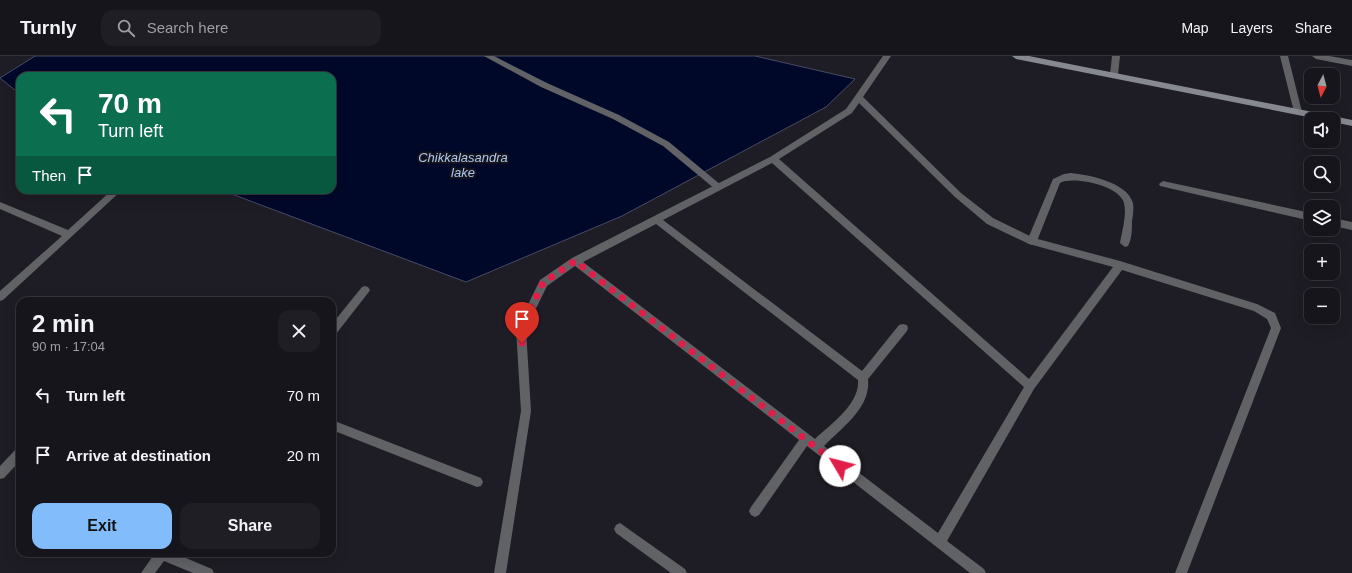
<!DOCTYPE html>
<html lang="en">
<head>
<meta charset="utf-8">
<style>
	:root { --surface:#16151b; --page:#1f1e24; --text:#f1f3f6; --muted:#9e9fa3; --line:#35343a; --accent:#82bcfa }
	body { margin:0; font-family:Helvetica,sans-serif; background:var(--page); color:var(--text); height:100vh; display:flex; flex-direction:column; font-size:15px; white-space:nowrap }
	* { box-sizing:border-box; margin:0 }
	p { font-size:13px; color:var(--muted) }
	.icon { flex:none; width:22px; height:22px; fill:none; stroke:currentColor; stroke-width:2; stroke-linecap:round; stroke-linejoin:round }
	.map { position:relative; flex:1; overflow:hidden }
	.drawer { position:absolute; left:16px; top:241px; width:320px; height:260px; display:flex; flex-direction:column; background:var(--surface); border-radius:12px; box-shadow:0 4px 16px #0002,0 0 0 1px var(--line) }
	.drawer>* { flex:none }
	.hud { position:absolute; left:16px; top:16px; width:320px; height:122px; border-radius:12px; box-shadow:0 4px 16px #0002,0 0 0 1px var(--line); background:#0b6e4f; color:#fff; overflow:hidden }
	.needle { width:26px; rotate:186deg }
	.controls { position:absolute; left:1304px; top:12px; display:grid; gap:8px }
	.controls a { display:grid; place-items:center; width:36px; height:36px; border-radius:8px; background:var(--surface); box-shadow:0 4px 16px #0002,0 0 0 1px var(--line); font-size:20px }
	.pin { position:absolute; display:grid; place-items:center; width:34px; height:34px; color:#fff; margin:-41px -17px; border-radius:50% 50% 50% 0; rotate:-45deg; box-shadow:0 0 4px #0007 }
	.pin .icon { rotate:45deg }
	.me { position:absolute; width:44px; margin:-22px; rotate:307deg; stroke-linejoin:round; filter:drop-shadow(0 0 3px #0008) }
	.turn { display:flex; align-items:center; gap:14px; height:84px; padding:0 16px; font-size:18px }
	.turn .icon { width:52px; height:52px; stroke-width:2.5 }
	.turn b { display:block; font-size:28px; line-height:34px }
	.then { display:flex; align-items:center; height:38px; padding:0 16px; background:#0003; gap:8px; font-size:15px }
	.round { display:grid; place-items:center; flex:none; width:42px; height:42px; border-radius:12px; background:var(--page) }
	.overview { display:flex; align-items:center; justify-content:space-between; height:68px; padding:0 16px }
	h1 { font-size:24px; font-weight:700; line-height:30px }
	.primary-button { display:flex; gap:8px; margin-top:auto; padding:8px 16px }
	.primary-button a { flex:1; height:46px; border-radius:12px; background:var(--accent); color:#111; font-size:16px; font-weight:700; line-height:46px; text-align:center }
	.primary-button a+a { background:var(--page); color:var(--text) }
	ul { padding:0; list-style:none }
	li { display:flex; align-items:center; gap:12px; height:60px; padding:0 16px }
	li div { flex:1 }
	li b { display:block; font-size:15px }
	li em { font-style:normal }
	header { display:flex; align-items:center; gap:24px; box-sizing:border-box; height:56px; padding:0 20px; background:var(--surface); border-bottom:1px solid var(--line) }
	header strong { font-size:19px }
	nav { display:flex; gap:22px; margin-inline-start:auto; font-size:14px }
	.search { width:280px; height:36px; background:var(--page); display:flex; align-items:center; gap:10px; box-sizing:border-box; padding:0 14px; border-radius:12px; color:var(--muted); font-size:15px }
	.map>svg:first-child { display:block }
	.water { fill:#000829; stroke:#474c65 }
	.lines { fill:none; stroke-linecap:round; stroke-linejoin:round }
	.lane { fill:#606266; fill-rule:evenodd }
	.street { fill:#606266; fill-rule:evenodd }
	.secondary { fill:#868990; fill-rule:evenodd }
	.route { stroke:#e11d48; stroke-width:7; stroke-dasharray:0 12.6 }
	.labels { text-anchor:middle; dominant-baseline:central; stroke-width:4; stroke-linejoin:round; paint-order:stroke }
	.water-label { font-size:13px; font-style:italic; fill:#adc8ee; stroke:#15131b }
</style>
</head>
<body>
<header>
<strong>Turnly</strong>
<div class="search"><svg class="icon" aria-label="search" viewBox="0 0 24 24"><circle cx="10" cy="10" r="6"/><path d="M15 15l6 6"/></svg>Search here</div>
<nav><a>Map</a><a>Layers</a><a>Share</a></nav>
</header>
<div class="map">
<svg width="1352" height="517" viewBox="0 0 1352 517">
	<rect width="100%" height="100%" fill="#1e1c24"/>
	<polygon class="water" points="35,0 755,0 855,23 826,51 622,160 466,226 221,134 332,134 332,20 20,20 20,38 0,22"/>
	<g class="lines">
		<g class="lane">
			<polygon points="484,0 494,0 547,27 619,59 669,86 721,129 722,131 721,133 715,133 663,90 613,63 541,31"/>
			<polygon points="1280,0 1288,0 1302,56 1301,58 1295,58 1294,56"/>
			<polygon points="1312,0 1329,0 1352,4 1352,10 1316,3"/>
			<path d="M 1071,117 C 1089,119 1127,126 1133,147 C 1134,152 1133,159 1132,165 C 1132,173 1132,183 1128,190 L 1125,191 L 1120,187 C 1122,175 1127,159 1124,147 C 1119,129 1073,120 1060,127 L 1037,185 L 1032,189 L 1029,188 L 1027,185 L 1053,123 L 1064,118 Z"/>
		</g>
		<g class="street">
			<path d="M 883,0 L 891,0 L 863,41 L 961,137 L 993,162 L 1034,182 L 1120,205 L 1257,248 L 1275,257 L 1281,272 L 1187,517 L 1175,517 L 1271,272 L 1267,263 L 1254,255 L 1122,214 L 1034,333 L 947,485 L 984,513 L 986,517 L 970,517 L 807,390 L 759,459 L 755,461 L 751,459 L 749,455 L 751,451 L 799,384 L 575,210 L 547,230 L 526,273 L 531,355 L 506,517 L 494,517 L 521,355 L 516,273 L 540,224 L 572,202 L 770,101 L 846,53 ZM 859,47 L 955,141 L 987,168 L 1029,188 L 1113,211 L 1029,323 L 779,103 L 852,57 ZM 772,107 L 1024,331 L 938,477 L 824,390 C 842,371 871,352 868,323 L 907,275 L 908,272 L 907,269 L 903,268 L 899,269 L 862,315 L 663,164 ZM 656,168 L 858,324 C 860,348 831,368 815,383 L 583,206 Z"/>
			<polygon points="1112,0 1120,0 1118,19 1114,22 1110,19"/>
			<polygon points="1163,125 1311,157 1311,165 1160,130 1159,128"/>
			<polygon points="112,134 122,134 3,244 0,245 0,235 62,180 0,153 0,146 68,174"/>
			<polygon points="1333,162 1352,166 1352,174 1333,170"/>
			<polygon points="365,230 368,231 370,234 368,237 336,278 332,279 332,268 362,231"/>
			<polygon points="332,364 481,422 483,426 481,430 477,431 332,374"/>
			<polygon points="20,392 20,405 4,422 0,423 0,410 16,393"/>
			<polygon points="620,467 685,513 687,517 671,517 616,477 614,473 616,469"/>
			<polygon points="155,497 174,497 212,513 214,517 193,517 164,505 155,517 141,517"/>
		</g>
		<polygon class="secondary" points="1012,0 1029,0 1333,60 1352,64 1352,70 1333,66 1333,63 1318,63 1016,3"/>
	</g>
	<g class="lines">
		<polyline class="route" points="522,287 521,273 543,227 575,205 840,410"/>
	</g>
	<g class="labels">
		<g class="water-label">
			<text x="463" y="101">Chikkalasandra<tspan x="463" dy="15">lake</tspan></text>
		</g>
	</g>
</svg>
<div class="controls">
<a><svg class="needle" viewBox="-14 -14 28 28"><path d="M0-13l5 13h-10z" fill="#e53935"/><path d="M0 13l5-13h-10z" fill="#9e9fa3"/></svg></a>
<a><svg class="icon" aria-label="sound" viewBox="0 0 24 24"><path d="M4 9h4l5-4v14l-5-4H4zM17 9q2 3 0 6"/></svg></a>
<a><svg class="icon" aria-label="search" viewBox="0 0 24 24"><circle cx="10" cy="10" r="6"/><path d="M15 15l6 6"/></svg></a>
<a><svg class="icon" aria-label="layers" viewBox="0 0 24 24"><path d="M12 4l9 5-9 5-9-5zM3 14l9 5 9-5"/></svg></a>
<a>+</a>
<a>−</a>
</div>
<div class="pin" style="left:522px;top:287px;background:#d93025"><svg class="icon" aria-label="arrive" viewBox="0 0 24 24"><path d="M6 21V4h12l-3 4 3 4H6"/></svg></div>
<svg class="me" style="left:840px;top:410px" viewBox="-20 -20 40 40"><circle r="19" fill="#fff"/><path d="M0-13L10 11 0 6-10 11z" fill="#e11d48"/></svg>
<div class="hud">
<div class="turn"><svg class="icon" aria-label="left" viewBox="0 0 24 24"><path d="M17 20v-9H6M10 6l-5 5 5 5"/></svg><div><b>70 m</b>Turn left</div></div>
<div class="then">Then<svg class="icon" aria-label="arrive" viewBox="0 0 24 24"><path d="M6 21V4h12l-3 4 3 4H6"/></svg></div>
</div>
<section class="drawer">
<div class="overview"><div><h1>2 min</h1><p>90 m · 17:04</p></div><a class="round"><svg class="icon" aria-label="close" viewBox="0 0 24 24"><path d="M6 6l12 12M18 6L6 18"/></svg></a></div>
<ul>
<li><svg class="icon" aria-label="left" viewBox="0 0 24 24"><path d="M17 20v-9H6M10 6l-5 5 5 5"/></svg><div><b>Turn left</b></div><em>70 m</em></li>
<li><svg class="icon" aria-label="arrive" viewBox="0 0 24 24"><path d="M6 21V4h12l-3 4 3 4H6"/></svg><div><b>Arrive at destination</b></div><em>20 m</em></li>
</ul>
<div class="primary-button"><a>Exit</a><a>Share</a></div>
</section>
</div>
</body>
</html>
